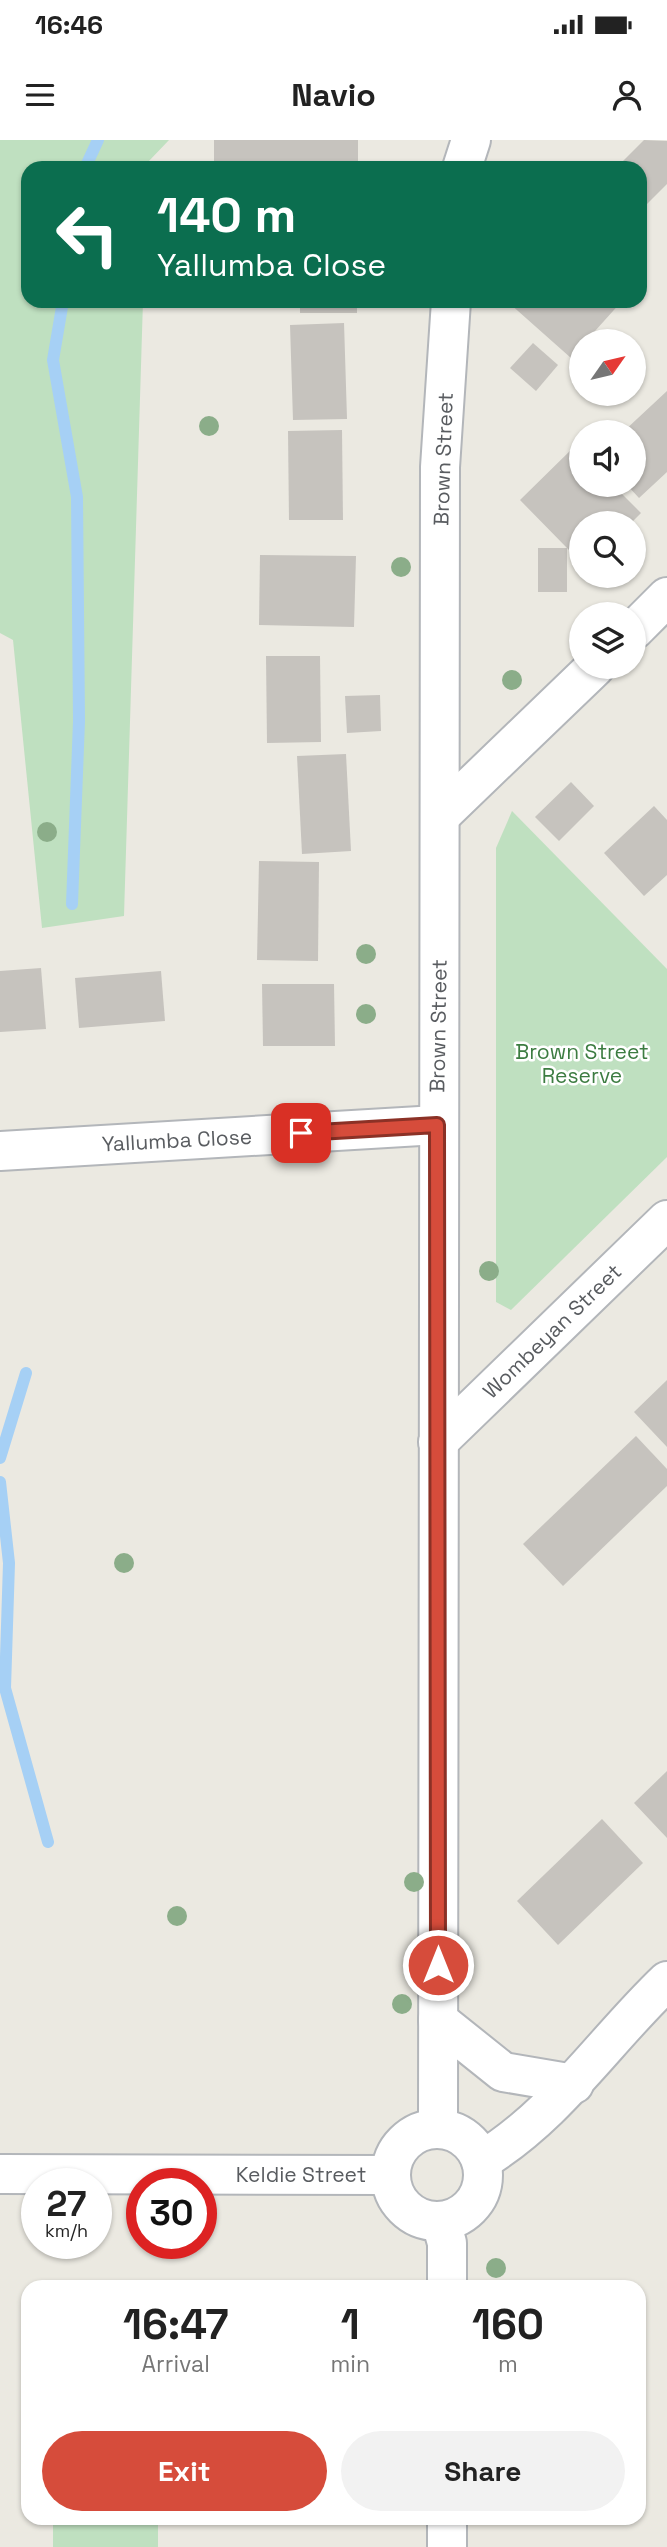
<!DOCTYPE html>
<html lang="en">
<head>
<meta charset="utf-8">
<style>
	:root { --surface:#fff; --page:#f2f2f2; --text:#222; --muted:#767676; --accent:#d64c3b }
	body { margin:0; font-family:"Space Grotesk",sans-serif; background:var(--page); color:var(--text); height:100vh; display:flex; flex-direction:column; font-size:26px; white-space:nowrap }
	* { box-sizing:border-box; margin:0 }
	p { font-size:23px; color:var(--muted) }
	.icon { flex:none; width:38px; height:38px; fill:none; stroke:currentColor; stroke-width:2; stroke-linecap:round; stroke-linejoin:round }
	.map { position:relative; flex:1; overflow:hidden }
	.sheet { position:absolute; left:21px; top:2140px; width:625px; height:245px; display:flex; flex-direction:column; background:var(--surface); border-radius:21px; box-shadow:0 2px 5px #0004 }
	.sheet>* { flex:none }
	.top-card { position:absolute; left:21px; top:21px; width:626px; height:147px; border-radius:21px; box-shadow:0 2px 5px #0004; background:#0b6e4f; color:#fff; overflow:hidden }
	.needle { width:46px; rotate:56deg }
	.tools { position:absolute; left:569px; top:189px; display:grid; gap:14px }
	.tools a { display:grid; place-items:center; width:77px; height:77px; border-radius:50%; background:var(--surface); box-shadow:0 2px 5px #0004; font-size:35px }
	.speed { position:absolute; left:21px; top:2028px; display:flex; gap:14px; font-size:35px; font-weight:700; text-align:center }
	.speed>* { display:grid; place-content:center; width:91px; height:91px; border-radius:50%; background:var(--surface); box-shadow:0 2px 5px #0004; line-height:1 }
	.speed small { font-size:18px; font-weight:400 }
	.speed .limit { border:10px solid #d22; background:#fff; color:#111 }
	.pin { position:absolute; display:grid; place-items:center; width:60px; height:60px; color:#fff; margin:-30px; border-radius:14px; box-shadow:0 4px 10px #0006 }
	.me { position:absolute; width:77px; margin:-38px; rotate:0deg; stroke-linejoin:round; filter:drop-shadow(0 0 5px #0008) }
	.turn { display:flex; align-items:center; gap:24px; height:147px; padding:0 21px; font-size:32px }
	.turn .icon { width:91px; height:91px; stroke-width:2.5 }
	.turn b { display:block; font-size:49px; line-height:60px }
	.eta { display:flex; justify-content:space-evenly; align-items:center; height:119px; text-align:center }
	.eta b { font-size:42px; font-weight:800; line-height:49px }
	.cta { display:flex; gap:14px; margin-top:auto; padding:14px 21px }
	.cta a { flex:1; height:80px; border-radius:42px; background:var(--accent); color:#fff; font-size:28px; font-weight:800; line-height:80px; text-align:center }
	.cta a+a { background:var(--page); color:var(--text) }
	.status { display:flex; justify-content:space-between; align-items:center; height:49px; padding:0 35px; background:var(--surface); direction:ltr }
	.status svg { height:19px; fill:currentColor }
	header { display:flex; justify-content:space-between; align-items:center; height:91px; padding:0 21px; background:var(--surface); font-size:32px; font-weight:800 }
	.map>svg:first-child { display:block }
	.green { fill:#bfe0c0 }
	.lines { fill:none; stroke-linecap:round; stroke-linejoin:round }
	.stream { stroke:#a6d0f5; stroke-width:12 }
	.building { fill:#c6c3be }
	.minor-casing { stroke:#b3b6ba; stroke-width:42 }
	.minor { stroke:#fff; stroke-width:38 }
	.tree { fill:#8bad89 }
	.route-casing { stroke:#8b3126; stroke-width:18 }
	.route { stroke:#d64c3b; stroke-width:12 }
	.labels { text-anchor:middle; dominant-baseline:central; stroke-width:5; stroke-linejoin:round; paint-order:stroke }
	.street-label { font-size:21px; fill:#595c60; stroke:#fff }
	.park-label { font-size:21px; fill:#3c7c41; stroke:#fff }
</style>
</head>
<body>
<div class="status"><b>16:46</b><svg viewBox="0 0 49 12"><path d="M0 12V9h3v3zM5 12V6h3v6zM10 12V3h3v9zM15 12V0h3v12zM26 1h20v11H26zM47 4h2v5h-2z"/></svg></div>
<header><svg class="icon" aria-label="menu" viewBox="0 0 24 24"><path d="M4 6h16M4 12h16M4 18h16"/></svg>Navio<svg class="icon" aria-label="person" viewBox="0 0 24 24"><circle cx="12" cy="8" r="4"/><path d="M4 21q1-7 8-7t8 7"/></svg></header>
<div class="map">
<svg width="667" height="2407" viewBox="0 0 667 2407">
	<rect width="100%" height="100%" fill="#ebe9e1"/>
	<g class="green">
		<polygon points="0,0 169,0 148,22 147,28 28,28 28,161 143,161 124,776 42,788 13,500 0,493"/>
		<polygon points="512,671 667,829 667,1017 511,1170 496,1162 496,708"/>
		<rect x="53" y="2378" width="105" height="29"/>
	</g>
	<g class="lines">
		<g class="stream">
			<polyline points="85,28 98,0"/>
			<polyline points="63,161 53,220 77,357 79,581 72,764"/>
			<polyline points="0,1318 26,1233"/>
			<polyline points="0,1342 9,1423 5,1548 48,1702"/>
		</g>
	</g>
	<g class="building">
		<rect x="214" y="0" width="144" height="28"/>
		<polygon points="644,0 667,1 667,44 640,71 640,28 616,28"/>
		<rect x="300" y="161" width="57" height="12"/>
		<polygon points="511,161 622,161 586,201 581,201 581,207 571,218 509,163"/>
		<polygon points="344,183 347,279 293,280 290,185"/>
		<polygon points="533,203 558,225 536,251 510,228"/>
		<polygon points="667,251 667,332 639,358 627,345 634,345 634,292 623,292"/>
		<polygon points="342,290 343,380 289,380 288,291"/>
		<polygon points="575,306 581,312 581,345 613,345 641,373 631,383 581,383 581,422 567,408 567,452 538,452 538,408 567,408 520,360"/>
		<polygon points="260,415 356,416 354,487 259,485"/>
		<polygon points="266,516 320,516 321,602 267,603"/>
		<polygon points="380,555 381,591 347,593 345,556"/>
		<polygon points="346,614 351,711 302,714 297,616"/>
		<polygon points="571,642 594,666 559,701 535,677"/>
		<polygon points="654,666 667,680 667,735 644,756 604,713"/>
		<polygon points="259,721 319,722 318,821 257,820"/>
		<polygon points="41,828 46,889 0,892 0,831"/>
		<polygon points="161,831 165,881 79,888 75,838"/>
		<polygon points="262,844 334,844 335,906 263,906"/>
		<polygon points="667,1240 667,1307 634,1272"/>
		<polygon points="636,1296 667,1329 667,1346 563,1446 523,1404"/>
		<polygon points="667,1631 667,1698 634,1663"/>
		<polygon points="602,1679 643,1723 558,1805 517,1761"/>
	</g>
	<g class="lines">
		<defs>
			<g id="minor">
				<polyline points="462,28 471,0"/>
				<polyline points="634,490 667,457"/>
				<polyline points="440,676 595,527"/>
				<polyline points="0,1011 437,985"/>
				<polyline points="438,1302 667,1080"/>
				<polyline points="438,1880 503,1932 574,1944"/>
				<circle cx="437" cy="2035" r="46"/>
				<polyline points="438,1989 440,327 451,161"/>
				<path d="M 481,2021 C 557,1975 604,1901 667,1841"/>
				<polyline points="0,2034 391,2035"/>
				<polyline points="441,2082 447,2103 447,2147"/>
				<polyline points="447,2378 447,2407"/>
			</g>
		</defs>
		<use href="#minor" class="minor-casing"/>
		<use href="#minor" class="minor"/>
	</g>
	<g class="tree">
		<circle cx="209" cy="286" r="10"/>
		<circle cx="401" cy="427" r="10"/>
		<circle cx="512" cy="540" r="10"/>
		<circle cx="47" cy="692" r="10"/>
		<circle cx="366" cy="814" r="10"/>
		<circle cx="366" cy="874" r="10"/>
		<circle cx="489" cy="1131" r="10"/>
		<circle cx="124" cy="1423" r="10"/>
		<circle cx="414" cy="1742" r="10"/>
		<circle cx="177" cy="1776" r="10"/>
		<circle cx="402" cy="1864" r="10"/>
		<circle cx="496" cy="2128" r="10"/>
	</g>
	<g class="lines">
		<defs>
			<polyline id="route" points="301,993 437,985 438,1825"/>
		</defs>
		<use href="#route" class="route-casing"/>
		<use href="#route" class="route"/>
	</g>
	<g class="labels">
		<g class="street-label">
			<text transform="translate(443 319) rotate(-88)">Brown Street</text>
			<text transform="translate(438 886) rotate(-89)">Brown Street</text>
			<text transform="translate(177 1000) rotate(-3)">Yallumba Close</text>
			<text transform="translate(552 1191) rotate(-44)">Wombeyan Street</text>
			<text x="301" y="2034">Keldie Street</text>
		</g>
		<g class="park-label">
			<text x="582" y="911">Brown Street<tspan x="582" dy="24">Reserve</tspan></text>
		</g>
	</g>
</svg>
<div class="tools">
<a><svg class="needle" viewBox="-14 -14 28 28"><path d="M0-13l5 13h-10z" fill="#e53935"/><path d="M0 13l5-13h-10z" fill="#767676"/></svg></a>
<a><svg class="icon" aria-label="sound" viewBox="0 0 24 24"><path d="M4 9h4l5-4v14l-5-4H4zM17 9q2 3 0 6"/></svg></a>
<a><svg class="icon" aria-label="search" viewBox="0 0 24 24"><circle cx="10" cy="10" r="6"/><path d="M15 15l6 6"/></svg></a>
<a><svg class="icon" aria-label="layers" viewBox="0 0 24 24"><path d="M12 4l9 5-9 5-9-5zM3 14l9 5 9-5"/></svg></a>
</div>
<div class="speed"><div>27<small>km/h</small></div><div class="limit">30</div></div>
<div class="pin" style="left:301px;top:993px;background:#d93025"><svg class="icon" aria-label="arrive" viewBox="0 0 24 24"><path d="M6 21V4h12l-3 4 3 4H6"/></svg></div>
<svg class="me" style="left:438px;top:1825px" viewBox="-20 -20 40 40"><circle r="17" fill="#d64c3b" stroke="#fff" stroke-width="3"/><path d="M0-11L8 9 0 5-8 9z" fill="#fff"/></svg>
<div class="top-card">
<div class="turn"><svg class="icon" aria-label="left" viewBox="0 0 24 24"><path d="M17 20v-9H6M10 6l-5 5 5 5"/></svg><div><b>140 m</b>Yallumba Close</div></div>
</div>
<section class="sheet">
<div class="eta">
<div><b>16:47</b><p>Arrival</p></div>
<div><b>1</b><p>min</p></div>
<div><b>160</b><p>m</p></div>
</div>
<div class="cta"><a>Exit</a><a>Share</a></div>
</section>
</div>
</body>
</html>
